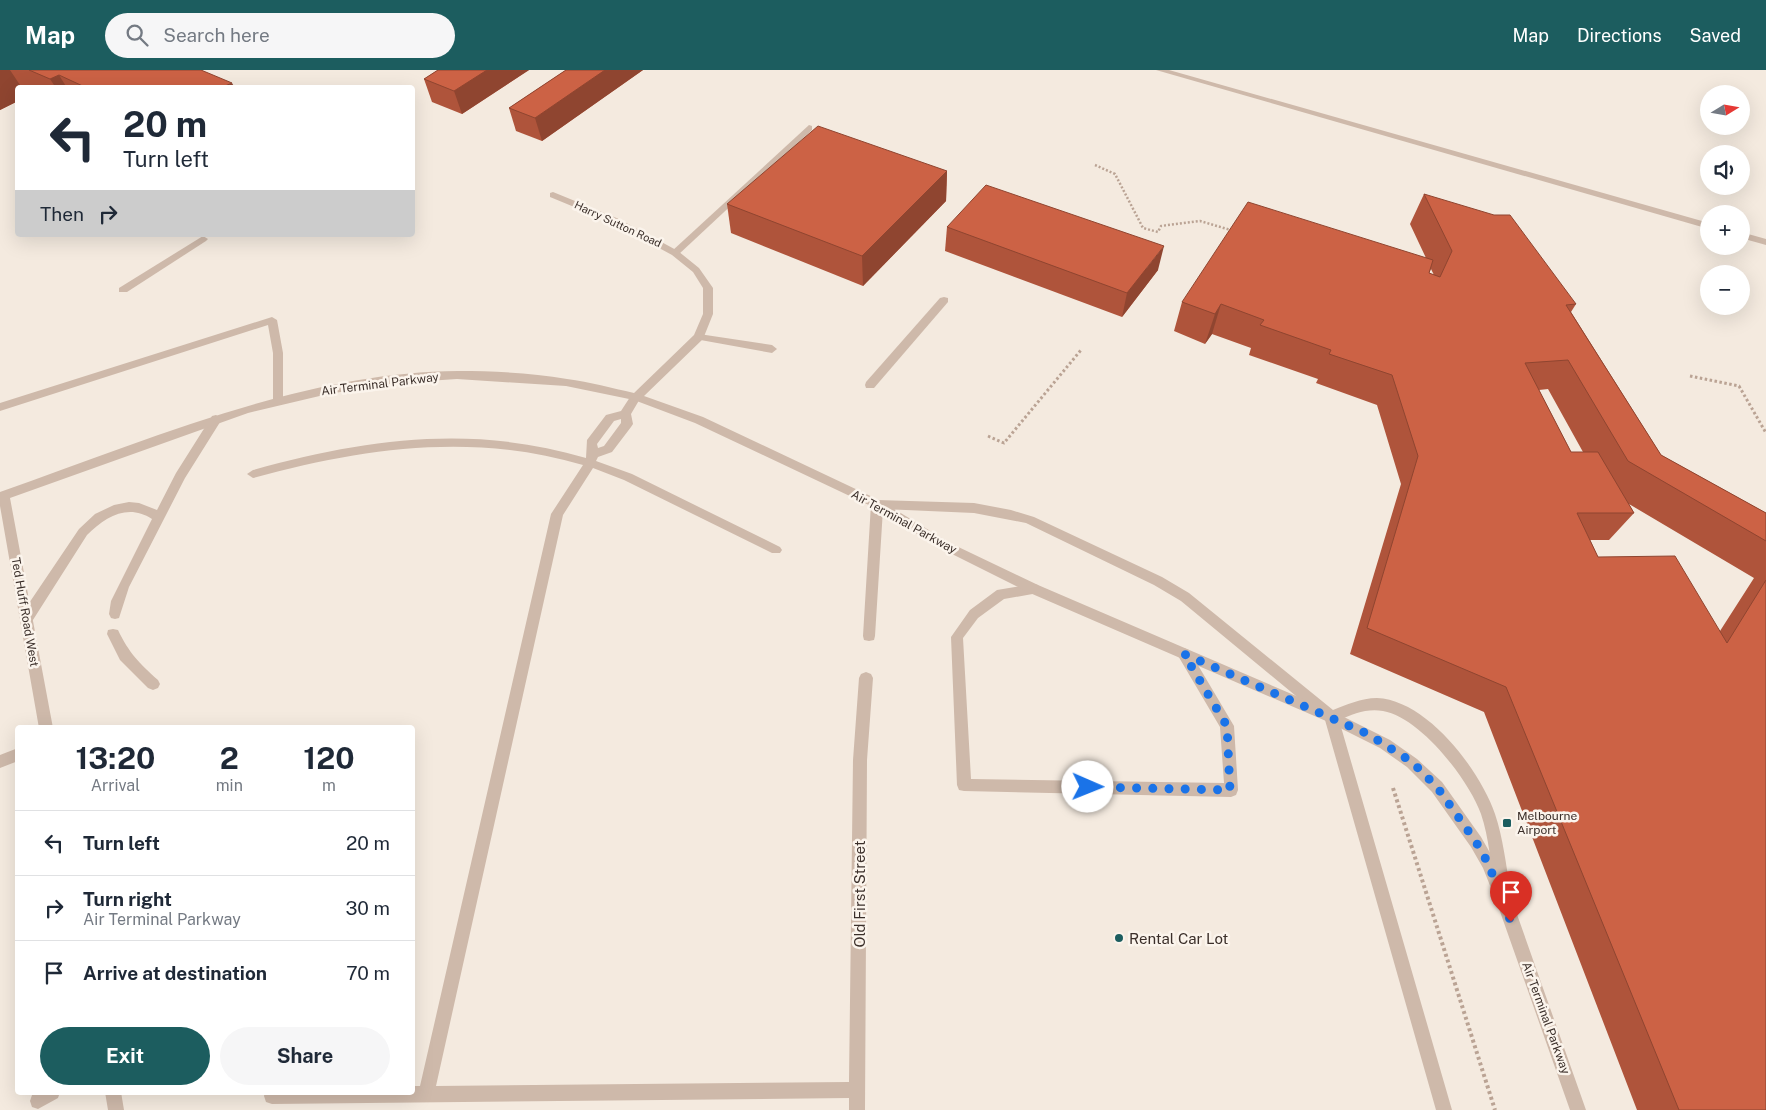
<!DOCTYPE html>
<html lang="en">
<head>
<meta charset="utf-8">
<style>
	:root { --surface:#fff; --page:#f6f6f7; --text:#1f2937; --muted:#747a83; --line:#e0e1e3; --accent:#1c5d5f }
	body { margin:0; font-family:"Public Sans",sans-serif; background:var(--page); color:var(--text); height:100vh; display:flex; flex-direction:column; font-size:19px; white-space:nowrap }
	* { box-sizing:border-box; margin:0 }
	p { font-size:16px; color:var(--muted) }
	.icon { flex:none; width:28px; height:28px; fill:none; stroke:currentColor; stroke-width:2; stroke-linecap:round; stroke-linejoin:round }
	.map { position:relative; flex:1; overflow:hidden }
	.panel { position:absolute; left:15px; top:655px; width:400px; height:370px; display:flex; flex-direction:column; background:var(--surface); border-radius:5px; box-shadow:0 5px 20px #0002 }
	.panel>* { flex:none }
	.hud { position:absolute; left:15px; top:15px; width:400px; height:152px; border-radius:5px; box-shadow:0 5px 20px #0002; background:#fff; color:var(--text); overflow:hidden }
	.needle { width:32px; rotate:79deg }
	.tools { position:absolute; left:1700px; top:15px; display:grid; gap:10px }
	.tools a { display:grid; place-items:center; width:50px; height:50px; border-radius:50%; background:var(--surface); box-shadow:0 5px 20px #0002; font-size:25px }
	.pin { position:absolute; display:grid; place-items:center; width:42px; height:42px; color:#fff; margin:-51px -21px; border-radius:50% 50% 50% 0; rotate:-45deg; box-shadow:0 0 5px #0007 }
	.pin .icon { rotate:45deg }
	.me { position:absolute; width:55px; margin:-28px; rotate:91deg; stroke-linejoin:round; filter:drop-shadow(0 0 4px #0008) }
	.turn { display:flex; align-items:center; gap:18px; height:105px; padding:0 25px; font-size:22px }
	.turn .icon { width:65px; height:65px; stroke-width:2.5 }
	.turn b { display:block; font-size:35px; line-height:42px }
	.then { display:flex; align-items:center; height:48px; padding:0 25px; background:#0003; gap:10px; font-size:19px }
	.eta { display:flex; justify-content:space-evenly; align-items:center; height:85px; text-align:center }
	.eta b { font-size:30px; font-weight:700; line-height:35px }
	.action { display:flex; gap:10px; margin-top:auto; padding:10px 25px }
	.action a { flex:1; height:58px; border-radius:30px; background:var(--accent); color:#fff; font-size:20px; font-weight:700; line-height:58px; text-align:center }
	.action a+a { background:var(--page); color:var(--text) }
	ul { padding:0; list-style:none }
	li { display:flex; align-items:center; gap:15px; height:65px; padding:0 25px; border-top:1px solid var(--line) }
	li div { flex:1 }
	li b { display:block; font-size:19px }
	li em { font-style:normal }
	header { display:flex; align-items:center; gap:30px; box-sizing:border-box; height:70px; padding:0 25px; background:var(--accent); color:#fff }
	header strong { font-size:24px }
	nav { display:flex; gap:28px; margin-inline-start:auto; font-size:18px }
	.search { width:350px; height:45px; background:var(--page); display:flex; align-items:center; gap:12px; box-sizing:border-box; padding:0 18px; border-radius:28px; color:var(--muted); font-size:19px }
	.map>svg:first-child { display:block }
	.lines { fill:none; stroke-linecap:round; stroke-linejoin:round }
	.path-far2 { stroke:#baa394; stroke-width:2.5; stroke-dasharray:2 2; stroke-linecap:butt }
	.path-far1 { stroke:#baa394; stroke-width:3; stroke-dasharray:2.5 2.5; stroke-linecap:butt }
	.path { stroke:#baa394; stroke-width:4; stroke-dasharray:3 3; stroke-linecap:butt }
	.service { fill:#ceb9aa; fill-rule:evenodd }
	.minor { fill:#ceb9aa; fill-rule:evenodd }
	.wall { fill:#af543b; fill-rule:evenodd }
	.shaded-wall { fill:#8f4530 }
	.building { fill:#cc6245; stroke:#8f4530 }
	.route { stroke:#1a73e8; stroke-width:9; stroke-dasharray:0 16.2 }
	.poi-dot { fill:#1c5d5f; stroke:#fbf4ec; stroke-width:2 }
	.labels { text-anchor:middle; dominant-baseline:central; stroke-width:5; stroke-linejoin:round; paint-order:stroke }
	.far-street-label { font-size:11px; fill:#3b2f2a; stroke:#fbf4ec }
	.street-label { font-size:12px; fill:#3b2f2a; stroke:#fbf4ec }
	.poi-label { font-size:12px; fill:#3b2f2a; stroke:#fbf4ec; text-anchor:start }
	.near-street-label { font-size:15px; fill:#3b2f2a; stroke:#fbf4ec }
	.near-poi-label { font-size:15px; fill:#3b2f2a; stroke:#fbf4ec; text-anchor:start }
</style>
</head>
<body>
<header>
<strong>Map</strong>
<div class="search"><svg class="icon" aria-label="search" viewBox="0 0 24 24"><circle cx="10" cy="10" r="6"/><path d="M15 15l6 6"/></svg>Search here</div>
<nav><a>Map</a><a>Directions</a><a>Saved</a></nav>
</header>
<div class="map">
<svg width="1766" height="1040" viewBox="0 0 1766 1040">
	<rect width="100%" height="100%" fill="#f4eadf"/>
	<g class="lines">
		<polyline class="path-far2" points="1095,95 1115,104 1143,158 1158,162 1161,156 1200,151 1234,161"/>
		<g class="path-far1">
			<polyline points="1690,306 1739,316 1766,363"/>
			<polyline points="988,366 1004,373 1081,280"/>
		</g>
		<polyline class="path" points="1393,718 1495,1040"/>
		<g class="service">
			<polygon points="1156,0 1169,0 1709,153 1709,159"/>
			<polygon points="809,55 812,56 812,60 678,185 672,185 672,181"/>
			<polygon points="1741,162 1766,169 1766,175 1741,168"/>
			<polygon points="203,166 208,169 206,171 127,222 119,222 119,218"/>
			<polygon points="944,227 948,228 948,232 874,318 866,318 865,315 866,312 940,228"/>
			<polygon points="272,247 277,250 283,283 283,331 282,334 278,335 273,331 273,283 268,255 0,341 0,333"/>
			<polygon points="699,264 772,275 777,279 772,283 695,269 694,267"/>
			<path d="M 636,323 L 641,327 L 631,344 L 633,354 L 631,357 L 612,382 L 598,387 L 596,391 L 632,404 L 780,477 L 782,480 L 780,483 L 772,483 L 624,410 L 593,398 L 563,445 L 436,1016 L 849,1012 L 853,690 L 859,608 L 861,604 L 866,602 L 871,604 L 873,608 L 867,690 L 865,1040 L 849,1040 L 849,1028 L 272,1034 L 266,1032 L 264,1026 L 265,1022 L 412,1022 L 412,1016 L 420,1016 L 551,444 L 583,395 C 472,362 362,378 253,408 L 247,404 L 253,400 C 365,369 472,354 586,388 L 587,370 L 606,345 L 621,341 L 632,324 ZM 621,349 L 621,353 L 604,376 L 598,378 L 597,374 L 614,351 Z"/>
			<path d="M 216,345 L 222,349 L 185,408 L 129,517 L 119,548 L 115,549 L 111,548 L 109,544 L 111,531 L 152,449 C 128,433 105,447 87,465 L 31,553 L 26,554 L 21,553 L 20,549 L 21,545 L 79,459 L 95,444 L 114,435 L 129,432 L 139,433 L 157,440 L 176,403 L 212,346 Z"/>
			<path d="M 877,430 L 974,433 L 1011,440 L 1034,447 L 1162,507 L 1189,523 L 1333,640 C 1346,635 1361,628 1377,628 C 1427,630 1480,700 1495,744 C 1503,768 1506,794 1510,819 L 1507,824 L 1502,826 L 1497,824 L 1494,819 C 1491,794 1489,768 1481,744 C 1469,710 1420,647 1383,641 C 1367,638 1353,644 1339,650 L 1452,1040 L 1436,1040 L 1325,650 L 1181,531 L 1154,515 L 1026,453 L 974,443 L 883,439 L 875,566 L 874,570 L 869,571 L 864,570 L 863,566 L 871,434 Z"/>
			<polygon points="1034,514 1038,515 1040,519 1038,523 1004,529 978,548 963,568 971,709 1224,713 1220,657 1177,584 1179,580 1184,578 1189,580 1234,656 1238,720 1236,725 1231,727 964,721 959,720 957,715 951,567 970,540 997,520"/>
			<path d="M 113,559 L 118,560 C 129,583 139,593 158,610 L 160,614 L 158,618 L 153,620 L 148,618 L 120,590 L 107,564 L 108,560 Z"/>
			<polygon points="18,678 18,691 0,698 0,685"/>
			<polygon points="36,1022 60,1022 58,1028 38,1039 32,1037 30,1031 32,1025"/>
		</g>
		<g class="minor">
			<path d="M 553,122 L 619,149 L 678,181 L 699,198 L 713,218 L 713,244 L 703,269 L 644,326 L 703,347 L 881,431 L 950,473 L 1038,515 L 1336,643 L 1390,670 L 1417,689 L 1442,712 L 1481,767 L 1493,788 L 1513,833 L 1586,1040 L 1570,1040 L 1497,833 L 1483,798 L 1471,777 L 1432,722 L 1407,697 L 1380,678 L 1326,651 L 1030,523 L 942,479 L 873,437 L 695,353 L 634,330 L 566,316 L 457,309 L 397,313 L 328,324 L 248,343 L 10,428 L 53,658 L 39,658 L 0,436 L 0,422 C 145,371 303,302 458,301 C 494,301 532,303 567,309 C 590,312 612,318 634,323 L 694,265 L 703,244 L 703,218 L 693,202 L 672,185 L 613,153 L 550,127 L 550,123 Z"/>
			<polygon points="105,1022 121,1022 124,1040 108,1040"/>
		</g>
	</g>
	<g class="wall">
		<polygon points="0,0 201,0 235,18 18,18 18,31 0,40"/>
		<polygon points="438,0 529,0 462,44 432,32 424,9"/>
		<polygon points="566,0 643,0 542,71 516,61 509,38"/>
		<polygon points="947,101 946,131 863,216 731,163 727,134"/>
		<path d="M 1424,124 L 1576,234 L 1571,242 L 1661,385 L 1766,443 L 1766,1040 L 1637,1040 L 1484,642 L 1350,584 L 1401,414 L 1377,335 L 1316,313 L 1318,309 L 1249,285 L 1251,278 L 1212,264 L 1205,274 L 1174,261 L 1182,232 L 1426,188 L 1410,154 ZM 1431,199 L 1434,205 L 1429,203 ZM 1548,319 L 1583,382 L 1571,382 L 1539,320 ZM 1629,434 L 1754,508 L 1720,561 L 1598,487 L 1590,470 L 1609,470 L 1634,443 Z"/>
		<polygon points="947,157 1158,200 1122,247 945,181"/>
	</g>
	<g class="shaded-wall">
		<polygon points="0,0 10,0 22,18 18,18 18,31 0,40"/>
		<polygon points="487,0 529,0 462,44 454,21"/>
		<polygon points="605,0 643,0 542,71 535,48"/>
		<polygon points="59,5 67,18 56,18 50,9"/>
		<polygon points="232,13 235,18 226,18 225,16"/>
		<polygon points="947,101 946,131 863,216 862,186"/>
		<polygon points="1164,176 1158,200 1122,247 1127,223"/>
		<polygon points="1221,234 1212,264 1205,274 1215,244"/>
	</g>
	<g class="building">
		<polygon points="29,0 201,0 232,13 225,16 229,18 87,18 59,5 50,9"/>
		<polygon points="438,0 487,0 454,21 424,9"/>
		<polygon points="566,0 605,0 535,48 509,38"/>
		<polygon points="818,56 947,101 862,186 727,134"/>
		<polygon points="986,115 1164,176 1127,223 947,157"/>
		<polygon points="1424,124 1494,145 1510,145 1576,234 1566,235 1661,385 1766,443 1766,471 1628,391 1568,290 1525,293 1571,382 1598,382 1634,443 1577,443 1598,487 1675,486 1727,573 1766,510 1766,1040 1679,1040 1506,617 1367,558 1418,386 1392,305 1329,284 1331,280 1260,255 1264,250 1221,234 1215,244 1182,232 1248,132 1433,190 1429,203 1440,207 1452,181"/>
	</g>
	<g class="lines">
		<polyline class="route" points="1088,717 1230,720 1227,656 1184,584 1368,664 1412,692 1437,717 1476,772 1488,793 1511,852"/>
	</g>
	<g class="poi-dot">
		<rect x="1502" y="748" width="10" height="10" rx="2.5"/>
		<circle cx="1119" cy="868" r="5"/>
	</g>
	<g class="labels">
		<g class="far-street-label">
			<text transform="translate(618 154) rotate(25)">Harry Sutton Road</text>
		</g>
		<g class="street-label">
			<text transform="translate(380 314) rotate(-7)">Air Terminal Parkway</text>
			<text transform="translate(904 452) rotate(29)">Air Terminal Parkway</text>
			<text transform="translate(25 542) rotate(80)">Ted Huff Road West</text>
			<text transform="translate(1546 948) rotate(70)">Air Terminal Parkway</text>
		</g>
		<g class="poi-label">
			<text x="1517" y="746">Melbourne<tspan x="1517" dy="14">Airport</tspan></text>
		</g>
		<g class="near-street-label">
			<text transform="translate(859 824) rotate(-90)">Old First Street</text>
		</g>
		<g class="near-poi-label">
			<text x="1129" y="868">Rental Car Lot</text>
		</g>
	</g>
</svg>
<div class="tools">
<a><svg class="needle" viewBox="-14 -14 28 28"><path d="M0-13l5 13h-10z" fill="#e53935"/><path d="M0 13l5-13h-10z" fill="#747a83"/></svg></a>
<a><svg class="icon" aria-label="sound" viewBox="0 0 24 24"><path d="M4 9h4l5-4v14l-5-4H4zM17 9q2 3 0 6"/></svg></a>
<a>+</a>
<a>−</a>
</div>
<div class="pin" style="left:1511px;top:852px;background:#d93025"><svg class="icon" aria-label="arrive" viewBox="0 0 24 24"><path d="M6 21V4h12l-3 4 3 4H6"/></svg></div>
<svg class="me" style="left:1088px;top:717px" viewBox="-20 -20 40 40"><circle r="19" fill="#fff"/><path d="M0-13L10 11 0 6-10 11z" fill="#1a73e8"/></svg>
<div class="hud">
<div class="turn"><svg class="icon" aria-label="left" viewBox="0 0 24 24"><path d="M17 20v-9H6M10 6l-5 5 5 5"/></svg><div><b>20 m</b>Turn left</div></div>
<div class="then">Then<svg class="icon" aria-label="right" viewBox="0 0 24 24"><path d="M7 20v-9h11M14 6l5 5-5 5"/></svg></div>
</div>
<section class="panel">
<div class="eta">
<div><b>13:20</b><p>Arrival</p></div>
<div><b>2</b><p>min</p></div>
<div><b>120</b><p>m</p></div>
</div>
<ul>
<li><svg class="icon" aria-label="left" viewBox="0 0 24 24"><path d="M17 20v-9H6M10 6l-5 5 5 5"/></svg><div><b>Turn left</b></div><em>20 m</em></li>
<li><svg class="icon" aria-label="right" viewBox="0 0 24 24"><path d="M7 20v-9h11M14 6l5 5-5 5"/></svg><div><b>Turn right</b><p>Air Terminal Parkway</p></div><em>30 m</em></li>
<li><svg class="icon" aria-label="arrive" viewBox="0 0 24 24"><path d="M6 21V4h12l-3 4 3 4H6"/></svg><div><b>Arrive at destination</b></div><em>70 m</em></li>
</ul>
<div class="action"><a>Exit</a><a>Share</a></div>
</section>
</div>
</body>
</html>
